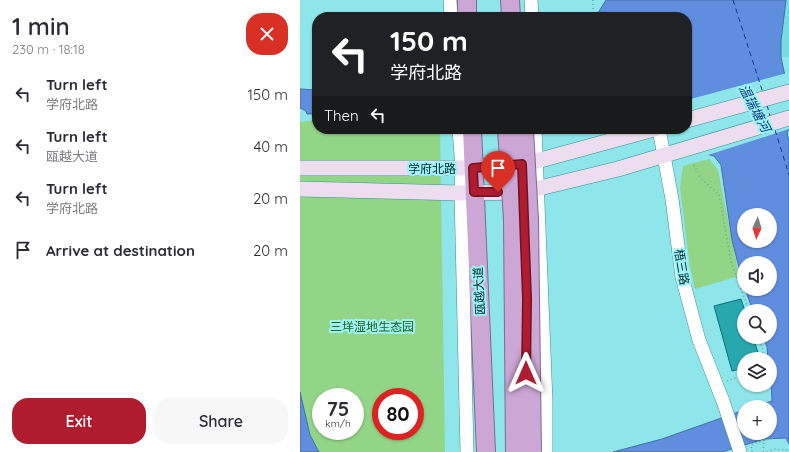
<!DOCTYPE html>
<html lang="en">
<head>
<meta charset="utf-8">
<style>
	:root { --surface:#fff; --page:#f7f7f7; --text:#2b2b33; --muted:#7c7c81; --accent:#af1c30 }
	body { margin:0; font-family:Quicksand,"Noto Sans SC",sans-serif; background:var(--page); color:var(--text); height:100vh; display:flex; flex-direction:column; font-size:15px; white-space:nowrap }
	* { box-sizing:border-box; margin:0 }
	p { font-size:13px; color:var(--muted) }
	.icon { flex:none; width:22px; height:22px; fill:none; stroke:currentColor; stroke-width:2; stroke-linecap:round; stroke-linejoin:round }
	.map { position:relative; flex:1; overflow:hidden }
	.drawer { display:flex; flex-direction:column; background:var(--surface); width:300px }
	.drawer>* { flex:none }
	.top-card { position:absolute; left:12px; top:12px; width:380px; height:122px; border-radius:16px; box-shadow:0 1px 3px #0004; background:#202124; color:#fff; overflow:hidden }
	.needle { width:26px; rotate:184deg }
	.controls { position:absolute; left:437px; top:208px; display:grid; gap:8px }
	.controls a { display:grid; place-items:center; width:40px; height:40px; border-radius:50%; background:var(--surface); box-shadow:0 1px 3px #0004; font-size:20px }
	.speed { position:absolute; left:12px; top:388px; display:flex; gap:8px; font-size:20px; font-weight:700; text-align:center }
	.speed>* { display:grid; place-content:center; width:52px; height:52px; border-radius:50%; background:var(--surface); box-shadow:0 1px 3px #0004; line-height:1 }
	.speed small { font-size:10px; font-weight:400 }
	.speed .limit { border:6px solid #d22; background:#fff; color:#111 }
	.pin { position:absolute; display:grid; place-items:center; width:34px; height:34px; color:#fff; margin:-41px -17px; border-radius:50% 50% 50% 0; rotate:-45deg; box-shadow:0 0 4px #0007 }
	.pin .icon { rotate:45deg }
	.me { position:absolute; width:44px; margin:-22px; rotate:0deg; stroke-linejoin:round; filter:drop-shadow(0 0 3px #0008) }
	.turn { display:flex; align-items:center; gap:14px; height:84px; padding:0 12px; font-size:18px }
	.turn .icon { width:52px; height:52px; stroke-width:2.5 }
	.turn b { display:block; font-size:28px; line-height:34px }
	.then { display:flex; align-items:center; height:38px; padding:0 12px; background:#0003; gap:8px; font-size:15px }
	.round { display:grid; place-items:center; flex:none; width:42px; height:42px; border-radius:16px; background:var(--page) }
	.summary { display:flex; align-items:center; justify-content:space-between; height:68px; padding:0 12px }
	h1 { font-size:24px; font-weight:600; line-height:30px }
	.primary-button { display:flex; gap:8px; margin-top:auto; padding:8px 12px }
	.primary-button a { flex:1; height:46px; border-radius:16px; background:var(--accent); color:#fff; font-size:16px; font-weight:600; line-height:46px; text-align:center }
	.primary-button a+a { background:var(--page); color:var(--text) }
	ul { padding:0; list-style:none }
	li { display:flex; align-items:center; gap:12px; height:52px; padding:0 12px }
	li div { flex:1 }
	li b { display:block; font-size:15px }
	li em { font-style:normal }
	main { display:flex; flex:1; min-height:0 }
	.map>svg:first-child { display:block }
	.built { fill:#77dbe1 }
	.green { fill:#92d587; fill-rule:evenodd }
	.water { fill:#608edf; stroke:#436fa8; fill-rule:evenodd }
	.pier { fill:#8ee5ea }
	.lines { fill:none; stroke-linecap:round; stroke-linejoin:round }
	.ferry { stroke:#0f3880; stroke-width:1; stroke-dasharray:5 4; stroke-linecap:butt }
	.building { fill:#27a8af; stroke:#077277 }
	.tertiary-casing { stroke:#379196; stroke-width:14 }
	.secondary-casing { stroke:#379196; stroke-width:16 }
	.trunk-casing { stroke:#7d6b91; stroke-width:20 }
	.path { stroke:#5fa6aa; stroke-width:1.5; stroke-dasharray:1 3; stroke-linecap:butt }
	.tertiary { stroke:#fff; stroke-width:13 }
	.secondary { stroke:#ecdeef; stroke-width:15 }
	.trunk { stroke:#cca6d4; stroke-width:18 }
	.trunk-bridge-casing { stroke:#7d6b91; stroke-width:20; stroke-linecap:butt }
	.trunk-bridge { stroke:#cca6d4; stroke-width:18 }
	.route-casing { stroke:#72121f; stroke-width:10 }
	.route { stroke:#af1c30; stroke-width:7 }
	.labels { text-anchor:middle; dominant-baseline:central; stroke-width:4; stroke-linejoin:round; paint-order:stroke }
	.street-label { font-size:12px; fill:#002629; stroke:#9bf2f7 }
	.park-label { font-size:12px; fill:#236517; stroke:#9bf2f7 }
	.water-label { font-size:13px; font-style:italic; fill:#0f3880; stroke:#9bf2f7 }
</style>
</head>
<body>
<main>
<section class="drawer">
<div class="summary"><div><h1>1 min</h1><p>230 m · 18:18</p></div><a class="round" style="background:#d93025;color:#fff"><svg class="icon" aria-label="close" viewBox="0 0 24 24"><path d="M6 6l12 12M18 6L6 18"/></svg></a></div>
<ul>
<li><svg class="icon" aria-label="left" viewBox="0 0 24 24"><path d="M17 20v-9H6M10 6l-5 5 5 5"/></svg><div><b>Turn left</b><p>学府北路</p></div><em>150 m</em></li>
<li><svg class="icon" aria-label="left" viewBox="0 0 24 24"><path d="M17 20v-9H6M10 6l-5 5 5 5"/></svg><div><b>Turn left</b><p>瓯越大道</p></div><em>40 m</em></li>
<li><svg class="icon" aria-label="left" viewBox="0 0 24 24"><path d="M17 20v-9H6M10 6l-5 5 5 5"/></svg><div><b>Turn left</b><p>学府北路</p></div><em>20 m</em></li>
<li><svg class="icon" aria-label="arrive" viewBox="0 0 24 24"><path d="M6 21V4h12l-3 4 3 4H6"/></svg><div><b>Arrive at destination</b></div><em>20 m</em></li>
</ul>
<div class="primary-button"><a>Exit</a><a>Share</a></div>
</section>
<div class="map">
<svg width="489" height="452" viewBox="0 0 489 452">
	<rect width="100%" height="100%" fill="#8ee5ea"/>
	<polygon class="built" points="486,0 489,0 489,57 481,57 481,41"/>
	<g class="green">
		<path d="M 17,120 L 17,129 L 140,129 L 145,452 L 0,452 L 0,122 ZM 21,397 L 55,397 L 55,431 L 21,431 ZM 81,397 L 115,397 L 115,431 L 81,431 Z"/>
		<polygon points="409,159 418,170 439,276 395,289 390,267 380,187 383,166"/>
	</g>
	<g class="water">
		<path d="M 306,0 L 486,0 L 481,41 L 481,57 L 489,95 L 489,128 L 487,133 L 489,142 L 489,444 L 486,438 L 464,439 L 422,452 L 313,452 L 362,439 L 444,410 L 444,433 L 470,433 L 470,407 L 454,407 L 472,401 L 470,359 L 468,359 L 467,347 L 463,337 L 470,337 L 470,311 L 453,311 L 445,289 L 470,289 L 470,263 L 444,263 L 444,287 L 432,240 L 421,165 L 414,156 L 406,154 L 387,119 L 387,17 L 298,17 L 298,13 ZM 444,215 L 470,215 L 470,241 L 444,241 Z"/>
		<polygon points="0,89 17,90 17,114 7,114 6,111 0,108"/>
		<polygon points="0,392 10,435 19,452 0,452"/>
	</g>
	<polygon class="pier" points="487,73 489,85 489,129 405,156 399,156 393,148 387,127 387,100"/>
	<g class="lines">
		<g class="ferry">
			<polyline points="433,0 463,93"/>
			<polyline points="467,105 470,116"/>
			<polyline points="475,130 489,175"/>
		</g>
	</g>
	<polygon class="building" points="441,299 445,311 444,311 444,337 453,337 460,359 444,359 444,368 432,371 414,306"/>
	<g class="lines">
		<defs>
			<g id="tertiary">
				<polyline points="150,0 151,17"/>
				<polyline points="231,0 232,17"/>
				<polyline points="159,129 162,168 161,193 167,452"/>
				<polyline points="235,129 246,402 246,452"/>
				<polyline points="359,129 372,199 382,277 399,340 423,401 440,452"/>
			</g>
			<g id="secondary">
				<polyline points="387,120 489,92"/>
				<polyline points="0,168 162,168 222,165 354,129"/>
				<polyline points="0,189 161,193 223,192 318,169 489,118"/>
			</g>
			<g id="trunk">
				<polyline points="167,0 167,17"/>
				<polyline points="210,0 211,17"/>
				<polyline points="172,129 186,452"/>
			</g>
		</defs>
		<use href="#tertiary" class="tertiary-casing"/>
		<use href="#secondary" class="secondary-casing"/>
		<use href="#trunk" class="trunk-casing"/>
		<g class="path">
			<polyline points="293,0 293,17"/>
			<polyline points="394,165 402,180 419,194 431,262 449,311"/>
			<polyline points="458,337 463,350 462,359"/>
			<polyline points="427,381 444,375"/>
			<polyline points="462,401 465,407"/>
			<polyline points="457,438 476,432"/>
			<polyline points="464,440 477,437"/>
			<polyline points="452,452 451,445 464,440 463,452"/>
			<polyline points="467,452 473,449 487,450 489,452"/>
		</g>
		<use href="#tertiary" class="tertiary"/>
		<use href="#secondary" class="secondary"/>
		<use href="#trunk" class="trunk"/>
		<defs>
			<g id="trunk-bridge">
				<polyline points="207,129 213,219 215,452"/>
				<polyline points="224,129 229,220 232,452"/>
			</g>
		</defs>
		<use href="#trunk-bridge" class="trunk-bridge-casing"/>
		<use href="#trunk-bridge" class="trunk-bridge"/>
	</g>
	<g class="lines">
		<defs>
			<polyline id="route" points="198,192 174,192 173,168 222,164 227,299 226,373"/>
		</defs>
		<use href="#route" class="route-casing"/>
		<use href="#route" class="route"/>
	</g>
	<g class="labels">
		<g class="street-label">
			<text x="132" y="168">学府北路</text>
			<text transform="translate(382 267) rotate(80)">梧三路</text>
			<text transform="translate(179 291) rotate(-93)">瓯越大道</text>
		</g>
		<g class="park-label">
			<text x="72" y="326">三垟湿地生态园</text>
		</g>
		<g class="water-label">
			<text transform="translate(455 108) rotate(62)">温瑞塘河</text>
		</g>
	</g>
</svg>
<div class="controls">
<a><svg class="needle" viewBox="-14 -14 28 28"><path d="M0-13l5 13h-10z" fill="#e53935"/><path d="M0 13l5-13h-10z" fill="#7c7c81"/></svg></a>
<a><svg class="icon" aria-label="sound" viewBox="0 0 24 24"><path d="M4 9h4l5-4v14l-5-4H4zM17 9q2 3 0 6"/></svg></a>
<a><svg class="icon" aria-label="search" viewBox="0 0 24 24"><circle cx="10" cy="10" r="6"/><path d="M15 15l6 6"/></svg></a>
<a><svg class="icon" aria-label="layers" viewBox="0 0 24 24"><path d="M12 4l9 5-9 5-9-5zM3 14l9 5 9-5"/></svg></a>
<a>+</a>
</div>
<div class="speed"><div>75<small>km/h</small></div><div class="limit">80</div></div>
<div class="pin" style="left:198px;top:192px;background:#d93025"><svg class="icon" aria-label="arrive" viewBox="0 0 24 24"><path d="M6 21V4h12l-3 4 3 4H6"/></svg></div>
<svg class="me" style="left:226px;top:373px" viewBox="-20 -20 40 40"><path d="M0-17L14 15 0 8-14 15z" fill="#af1c30" stroke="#fff" stroke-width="4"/></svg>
<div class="top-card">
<div class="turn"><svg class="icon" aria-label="left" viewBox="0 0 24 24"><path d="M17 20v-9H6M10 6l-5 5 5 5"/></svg><div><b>150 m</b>学府北路</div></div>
<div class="then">Then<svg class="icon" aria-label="left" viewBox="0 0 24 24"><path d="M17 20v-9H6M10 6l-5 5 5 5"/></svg></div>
</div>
</div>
</main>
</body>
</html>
